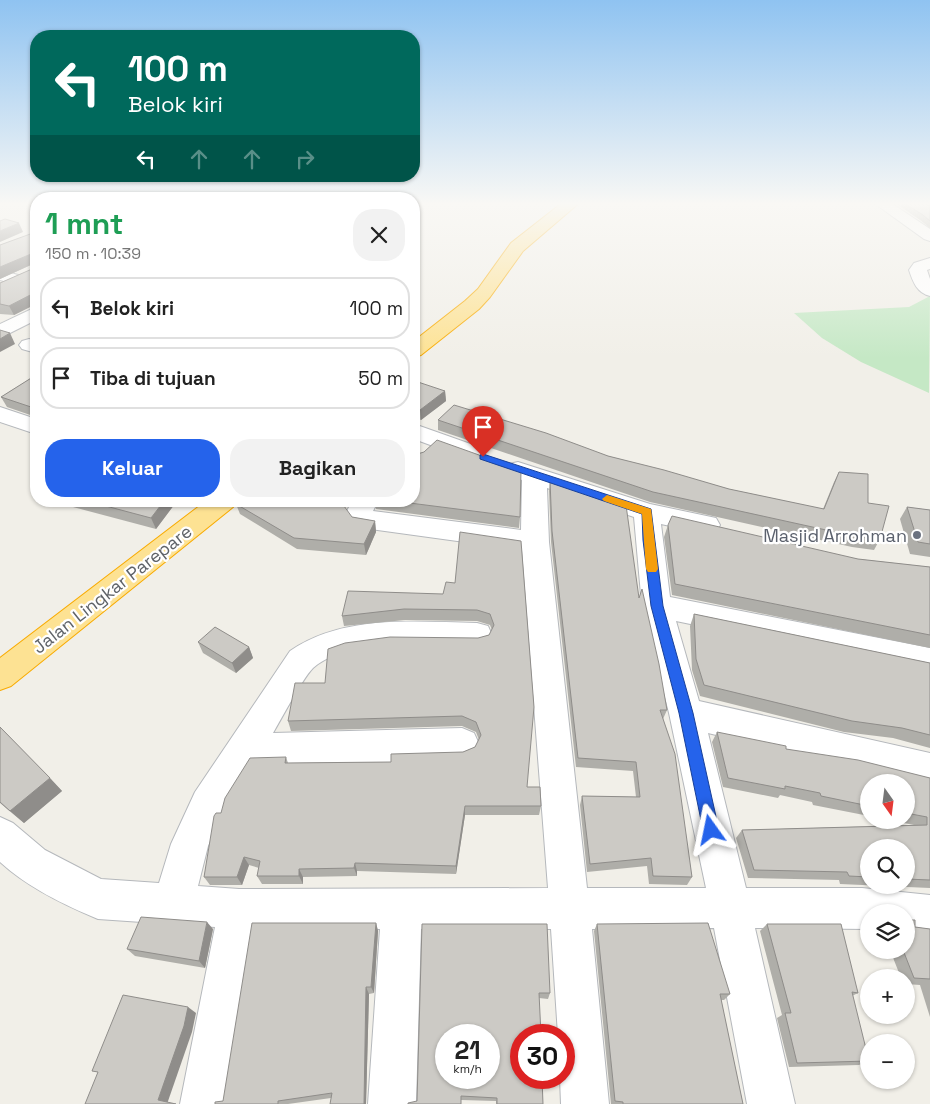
<!DOCTYPE html>
<html lang="id">
<head>
<meta charset="utf-8">
<style>
	:root { --surface:#fff; --page:#f2f2f2; --text:#222; --muted:#767676; --line:#e0e0e0; --accent:#2563eb }
	body { margin:0; font-family:"Space Grotesk",sans-serif; background:var(--page); color:var(--text); height:100vh; display:flex; flex-direction:column; font-size:19px; white-space:nowrap }
	* { box-sizing:border-box; margin:0 }
	p { font-size:16px; color:var(--muted) }
	.icon { flex:none; width:28px; height:28px; fill:none; stroke:currentColor; stroke-width:2; stroke-linecap:round; stroke-linejoin:round }
	.map { position:relative; flex:1; overflow:hidden }
	.drawer { position:absolute; left:30px; top:192px; width:390px; height:315px; display:flex; flex-direction:column; background:var(--surface); border-radius:20px; box-shadow:0 1px 4px #0004 }
	.drawer>* { flex:none }
	.guide { position:absolute; left:30px; top:30px; width:390px; height:152px; border-radius:20px; box-shadow:0 1px 4px #0004; background:#00695c; color:#fff; overflow:hidden }
	.needle { width:32px; rotate:166deg }
	.fabs { position:absolute; left:860px; top:774px; display:grid; gap:10px }
	.fabs a { display:grid; place-items:center; width:55px; height:55px; border-radius:50%; background:var(--surface); box-shadow:0 1px 4px #0004; font-size:25px }
	.speed { position:absolute; left:435px; top:1024px; display:flex; gap:10px; font-size:25px; font-weight:700; text-align:center }
	.speed>* { display:grid; place-content:center; width:65px; height:65px; border-radius:50%; background:var(--surface); box-shadow:0 1px 4px #0004; line-height:1 }
	.speed small { font-size:12px; font-weight:400 }
	.speed .limit { border:8px solid #d22; background:#fff; color:#111 }
	.pin { position:absolute; display:grid; place-items:center; width:42px; height:42px; color:#fff; margin:-51px -21px; border-radius:50% 50% 50% 0; rotate:-45deg; box-shadow:0 0 5px #0007 }
	.pin .icon { rotate:45deg }
	.me { position:absolute; width:55px; margin:-28px; rotate:348deg; stroke-linejoin:round; filter:drop-shadow(0 0 4px #0008) }
	.turn { display:flex; align-items:center; gap:18px; height:105px; padding:0 15px; font-size:22px }
	.turn .icon { width:65px; height:65px; stroke-width:2.5 }
	.turn b { display:block; font-size:35px; line-height:42px }
	.lanes { display:flex; align-items:center; height:48px; padding:0 15px; background:#0003; justify-content:center; gap:25px; direction:ltr }
	.lanes .off { opacity:.35 }
	.round { display:grid; place-items:center; flex:none; width:52px; height:52px; border-radius:20px; background:var(--page) }
	.head { display:flex; align-items:center; justify-content:space-between; height:85px; padding:0 15px }
	h1 { font-size:30px; font-weight:800; line-height:38px; color:#1e9e55 }
	.button { display:flex; gap:10px; margin-top:auto; padding:10px 15px }
	.button a { flex:1; height:58px; border-radius:20px; background:var(--accent); color:#fff; font-size:20px; font-weight:800; line-height:58px; text-align:center }
	.button a+a { background:var(--page); color:var(--text) }
	ul { padding:0; list-style:none }
	li { display:flex; align-items:center; gap:15px; height:62px; margin:0 10px 8px; padding:0 5px; border:2px solid var(--line); border-radius:20px }
	li div { flex:1 }
	li b { display:block; font-size:19px }
	li em { font-style:normal }
	.map>svg:first-child { display:block }
	.green { fill:#c5e8c5 }
	.lines { fill:none; stroke-linecap:round; stroke-linejoin:round }
	.minor-casing { stroke:#b5b8bc; stroke-width:2 }
	.highway-casing { stroke:#f9ab00; stroke-width:2 }
	.minor { fill:#fff; fill-rule:evenodd }
	.highway { fill:#fde293; fill-rule:evenodd }
	.wall { fill:#afaea9; fill-rule:evenodd }
	.shaded-wall { fill:#8f8d8a }
	.building { fill:#cccac5; stroke:#8f8d8a; fill-rule:evenodd }
	.route { fill:#2563eb; stroke:#184099 }
	.slow { fill:#f59e0b }
	.worship-dot { fill:#6b7280; stroke:#fff; stroke-width:2 }
	.labels { text-anchor:middle; dominant-baseline:central; stroke-width:4.5; stroke-linejoin:round; paint-order:stroke }
	.worship-label { font-size:18px; fill:#5b616d; stroke:#fff; text-anchor:end }
	.street-label { font-size:18px; fill:#5f6368; stroke:#fff }
</style>
</head>
<body>
<div class="map">
<svg width="930" height="1104" viewBox="0 0 930 1104">
	<rect width="100%" height="100%" fill="#f1efe8"/>
	<polygon class="green" points="930,296 929,393 861,362 822,338 794,313 909,307"/>
	<g class="lines">
		<defs>
			<g id="minor">
				<polygon points="874,203 891,203 930,229 930,241 924,239"/>
				<path d="M 930,258 L 930,269 L 927,270 L 930,279 L 930,296 C 917,293 913,282 909,270 L 914,263 Z"/>
				<polygon points="0,270 36,280 36,290 0,280"/>
				<polygon points="36,307 36,320 0,338 0,324"/>
				<polygon points="29,339 36,341 36,353 22,349 19,345 22,341"/>
				<polygon points="0,407 36,419 36,434 0,422"/>
				<polygon points="414,424 479,447 483,452 479,457 471,460 414,439"/>
				<path d="M 518,462 L 650,504 L 716,518 L 720,525 L 716,532 L 707,534 L 661,524 L 670,597 L 930,648 L 930,674 L 676,621 L 699,701 L 930,753 L 930,787 L 708,733 L 746,888 L 862,888 L 930,895 L 930,935 L 906,933 L 906,912 L 869,912 L 869,929 L 755,928 L 795,1104 L 747,1104 L 714,928 L 592,929 L 609,1104 L 561,1104 L 560,1078 L 564,1078 L 564,1035 L 558,1035 L 551,929 L 421,929 L 416,1104 L 368,1104 L 380,929 L 256,929 L 228,1104 L 180,1104 L 215,927 L 98,919 C 64,905 27,887 0,862 L 0,817 L 13,823 L 45,850 L 101,879 L 159,883 L 171,844 L 195,792 L 290,651 C 344,614 415,622 477,623 L 488,626 L 492,635 L 488,644 L 477,647 C 433,647 347,637 313,668 C 302,679 282,718 273,733 L 462,728 L 474,733 L 479,744 L 474,755 L 462,760 L 253,766 L 221,818 L 208,846 L 198,886 L 239,889 L 548,888 L 522,550 L 363,528 L 354,526 L 346,513 L 352,501 L 378,501 L 373,511 L 521,530 L 522,480 L 509,476 L 506,470 L 509,464 ZM 547,488 L 634,517 L 642,606 L 669,713 L 706,888 L 587,888 L 549,542 Z"/>
			</g>
			<g id="highway">
				<polygon points="562,203 579,203 523,251 490,297 479,309 421,355 414,357 414,341 465,301 478,289 511,243"/>
				<polygon points="206,501 237,501 233,507 11,686 0,690 0,658"/>
			</g>
		</defs>
		<use href="#minor" class="minor-casing"/>
		<use href="#highway" class="highway-casing"/>
		<use href="#minor" class="minor"/>
		<use href="#highway" class="highway"/>
	</g>
	<g class="wall">
		<polygon points="895,203 924,203 930,206 930,228 920,220"/>
		<polygon points="36,228 36,304 14,315 0,314 0,283 32,269 33,264 0,279 0,245 33,233"/>
		<polygon points="36,375 36,417 7,407 1,397"/>
		<polygon points="414,385 445,391 446,401 421,420 414,418"/>
		<polygon points="438,420 608,456 729,489 823,509 834,482 839,472 868,503 880,539 874,550 852,547 650,502 438,430"/>
		<polygon points="550,480 639,598 667,710 663,719 692,877 687,885 649,884 647,866 587,872 580,805 582,796 636,797 633,771 576,767 551,542 549,491"/>
		<polygon points="70,501 177,501 156,529 73,507"/>
		<polygon points="375,501 414,501 520,517 519,528 376,509"/>
		<polygon points="236,504 352,517 375,521 376,532 366,555 297,549 240,514"/>
		<polygon points="907,507 930,510 930,557 910,554 900,519"/>
		<polygon points="668,525 858,559 930,567 930,648 672,595 664,537"/>
		<polygon points="521,541 527,787 541,806 539,815 465,815 456,874 357,871 357,876 303,877 303,884 262,884 257,876 259,868 249,865 242,885 210,885 204,877 221,813 286,757 288,763 391,762 463,752 475,747 479,740 476,732 462,726 291,731 288,721 325,683 489,635 492,630 490,625 477,621 405,620 344,626 342,616 443,594 455,583"/>
		<polygon points="694,614 930,663 930,748 893,738 844,732 700,696 692,670 690,626"/>
		<polygon points="198,642 249,647 253,658 236,673 203,653"/>
		<polygon points="0,727 62,791 24,823 0,803"/>
		<path d="M 717,732 L 786,749 L 930,778 L 930,888 L 840,884 L 839,880 L 748,878 L 736,838 L 742,830 L 914,825 L 889,820 L 906,820 L 906,782 L 869,782 L 869,816 L 813,805 L 812,802 L 780,795 L 778,798 L 723,787 L 712,742 ZM 869,848 L 906,848 L 906,885 L 869,885 Z"/>
		<polygon points="376,923 378,931 374,993 369,994 366,1104 331,1098 288,1104 215,1104 223,1101"/>
		<polygon points="422,924 550,993 548,999 539,998 543,1104 496,1104 496,1101 461,1100"/>
		<polygon points="597,924 730,994 724,1000 721,1000 743,1104 611,1104 594,931"/>
		<polygon points="767,924 858,993 852,996 869,1061 859,1065 789,1067 777,1018 782,1015 760,931"/>
		<polygon points="915,927 930,929 930,1017 920,985 906,984 906,978 901,978 890,950 906,950"/>
		<polygon points="213,929 205,968 135,956 127,949"/>
	</g>
	<g class="shaded-wall">
		<polygon points="19,223 23,232 0,242 0,231"/>
		<polygon points="31,254 35,263 0,279 0,267"/>
		<polygon points="36,292 36,304 14,315 9,306"/>
		<polygon points="10,333 15,344 0,352 0,339"/>
		<polygon points="445,391 446,401 421,420 420,410"/>
		<polygon points="164,501 177,501 156,529 151,518"/>
		<polygon points="375,521 376,532 366,555 364,544"/>
		<polygon points="249,647 253,658 236,673 232,663"/>
		<polygon points="50,778 62,791 24,823 10,811"/>
		<polygon points="465,806 465,815 456,874 456,866"/>
		<polygon points="244,857 249,865 242,885 237,877"/>
		<polygon points="355,863 357,871 357,876 354,868"/>
		<polygon points="299,869 303,877 303,884 299,876"/>
		<polygon points="207,922 213,929 205,968 199,961"/>
		<polygon points="376,923 378,931 374,993 371,987"/>
		<polygon points="366,987 369,994 366,1104 364,1104"/>
		<polygon points="188,1007 196,1013 192,1032 167,1104 158,1100"/>
	</g>
	<g class="building">
		<polygon points="904,203 924,203 930,206 930,221 923,215"/>
		<polygon points="5,219 19,223 0,231 0,221"/>
		<polygon points="34,227 36,228 36,292 9,306 0,304 0,283 32,269 33,254 31,254 0,267 0,245 33,233"/>
		<polygon points="0,330 10,333 0,339"/>
		<polygon points="36,375 36,411 32,410 31,407 1,397"/>
		<polygon points="418,382 445,391 420,410 414,407 414,385"/>
		<polygon points="454,405 546,433 608,456 664,470 729,489 824,509 839,472 868,474 868,503 889,506 880,539 858,537 653,492 438,420"/>
		<polygon points="437,440 521,470 520,517 394,501 414,501 414,455 424,452"/>
		<polygon points="550,480 626,505 639,598 642,589 659,664 667,710 660,710 675,754 692,877 653,876 651,858 590,864 582,796 640,797 636,762 578,758 552,531"/>
		<polygon points="87,501 164,501 151,518"/>
		<polygon points="240,501 335,501 344,506 352,517 375,521 364,544 294,538 236,504"/>
		<polygon points="907,507 930,510 930,544 918,542"/>
		<polygon points="672,516 858,559 930,567 930,635 675,584 668,525"/>
		<polygon points="460,532 521,541 534,707 527,787 540,787 541,806 465,806 456,866 355,863 354,868 299,869 299,876 257,876 260,861 244,857 237,877 204,877 214,816 216,813 221,813 225,798 250,758 286,757 285,763 391,762 391,754 463,752 475,747 481,735 476,722 462,716 288,721 295,683 325,683 328,649 345,643 390,637 478,638 489,635 494,625 490,614 477,610 404,609 342,616 348,591 443,594 446,582 455,583"/>
		<polygon points="694,614 930,663 930,735 902,728 852,721 704,685 696,659"/>
		<polygon points="215,627 249,647 232,663 198,642"/>
		<polygon points="0,727 50,778 10,811 0,802"/>
		<polygon points="717,732 786,746 786,749 858,760 930,778 930,880 906,879 906,848 869,848 869,877 849,876 847,872 754,870 742,830 927,825 927,817 906,813 906,782 869,782 869,806 821,796 820,793 785,786 785,789 728,778"/>
		<polygon points="141,917 207,922 199,961 127,949"/>
		<polygon points="906,920 915,920 915,927 930,929 930,979 914,978 903,950 906,950"/>
		<polygon points="252,923 376,923 371,987 366,987 364,1104 330,1104 332,1093 278,1101 278,1104 215,1104 215,1102 223,1101"/>
		<polygon points="708,923 730,994 720,994 743,1104 623,1104 623,1102 615,1101 597,924"/>
		<path d="M 422,924 L 547,924 L 550,993 L 539,993 L 541,1035 L 521,1035 L 521,1078 L 542,1078 L 543,1104 L 497,1104 L 497,1098 L 461,1096 L 461,1104 L 408,1104 L 408,1103 L 417,1101 ZM 446,1035 L 489,1035 L 489,1078 L 446,1078 Z"/>
		<polygon points="767,924 841,924 858,993 852,992 869,1061 797,1063 785,1013 791,1013"/>
		<polygon points="123,995 188,1007 184,1026 158,1100 176,1104 85,1104 98,1072 92,1071"/>
	</g>
	<linearGradient id="sky" x2="0" y2="1"><stop stop-color="#8fc3f1"/><stop offset="0.57" stop-color="#f9f8f5"/><stop offset="1" stop-color="#f9f8f5" stop-opacity="0"/></linearGradient>
	<rect width="930" height="358" fill="url(#sky)"/>
	<polygon class="route" points="483,454 651,509 663,606 693,713 719,830 716,835 711,837 706,835 703,830 679,713 651,606 643,540 642,514 480,459 480,455"/>
	<polygon class="slow" points="607,495 651,509 658,569 656,572 648,572 646,569 642,514 604,501 602,499"/>
	<circle class="worship-dot" cx="917" cy="535" r="5"/>
	<g class="labels">
		<g class="worship-label">
			<text x="907" y="535">Masjid Arrohman</text>
		</g>
		<g class="street-label">
			<text transform="translate(112 589) rotate(-38)">Jalan Lingkar Parepare</text>
		</g>
	</g>
</svg>
<div class="fabs">
<a><svg class="needle" viewBox="-14 -14 28 28"><path d="M0-13l5 13h-10z" fill="#e53935"/><path d="M0 13l5-13h-10z" fill="#767676"/></svg></a>
<a><svg class="icon" aria-label="search" viewBox="0 0 24 24"><circle cx="10" cy="10" r="6"/><path d="M15 15l6 6"/></svg></a>
<a><svg class="icon" aria-label="layers" viewBox="0 0 24 24"><path d="M12 4l9 5-9 5-9-5zM3 14l9 5 9-5"/></svg></a>
<a>+</a>
<a>−</a>
</div>
<div class="speed"><div>21<small>km/h</small></div><div class="limit">30</div></div>
<div class="pin" style="left:483px;top:457px;background:#d93025"><svg class="icon" aria-label="arrive" viewBox="0 0 24 24"><path d="M6 21V4h12l-3 4 3 4H6"/></svg></div>
<svg class="me" style="left:711px;top:830px" viewBox="-20 -20 40 40"><path d="M0-17L14 15 0 8-14 15z" fill="#2563eb" stroke="#fff" stroke-width="4"/></svg>
<div class="guide">
<div class="turn"><svg class="icon" aria-label="left" viewBox="0 0 24 24"><path d="M17 20v-9H6M10 6l-5 5 5 5"/></svg><div><b>100 m</b>Belok kiri</div></div>
<div class="lanes"><svg class="icon" aria-label="left" viewBox="0 0 24 24"><path d="M17 20v-9H6M10 6l-5 5 5 5"/></svg><svg class="icon off" aria-label="ahead" viewBox="0 0 24 24"><path d="M12 20V5M6 11l6-6 6 6"/></svg><svg class="icon off" aria-label="ahead" viewBox="0 0 24 24"><path d="M12 20V5M6 11l6-6 6 6"/></svg><svg class="icon off" aria-label="right" viewBox="0 0 24 24"><path d="M7 20v-9h11M14 6l5 5-5 5"/></svg></div>
</div>
<section class="drawer">
<div class="head"><div><h1>1 mnt</h1><p>150 m · 10:39</p></div><a class="round"><svg class="icon" aria-label="close" viewBox="0 0 24 24"><path d="M6 6l12 12M18 6L6 18"/></svg></a></div>
<ul>
<li><svg class="icon" aria-label="left" viewBox="0 0 24 24"><path d="M17 20v-9H6M10 6l-5 5 5 5"/></svg><div><b>Belok kiri</b></div><em>100 m</em></li>
<li><svg class="icon" aria-label="arrive" viewBox="0 0 24 24"><path d="M6 21V4h12l-3 4 3 4H6"/></svg><div><b>Tiba di tujuan</b></div><em>50 m</em></li>
</ul>
<div class="button"><a>Keluar</a><a>Bagikan</a></div>
</section>
</div>
</body>
</html>
